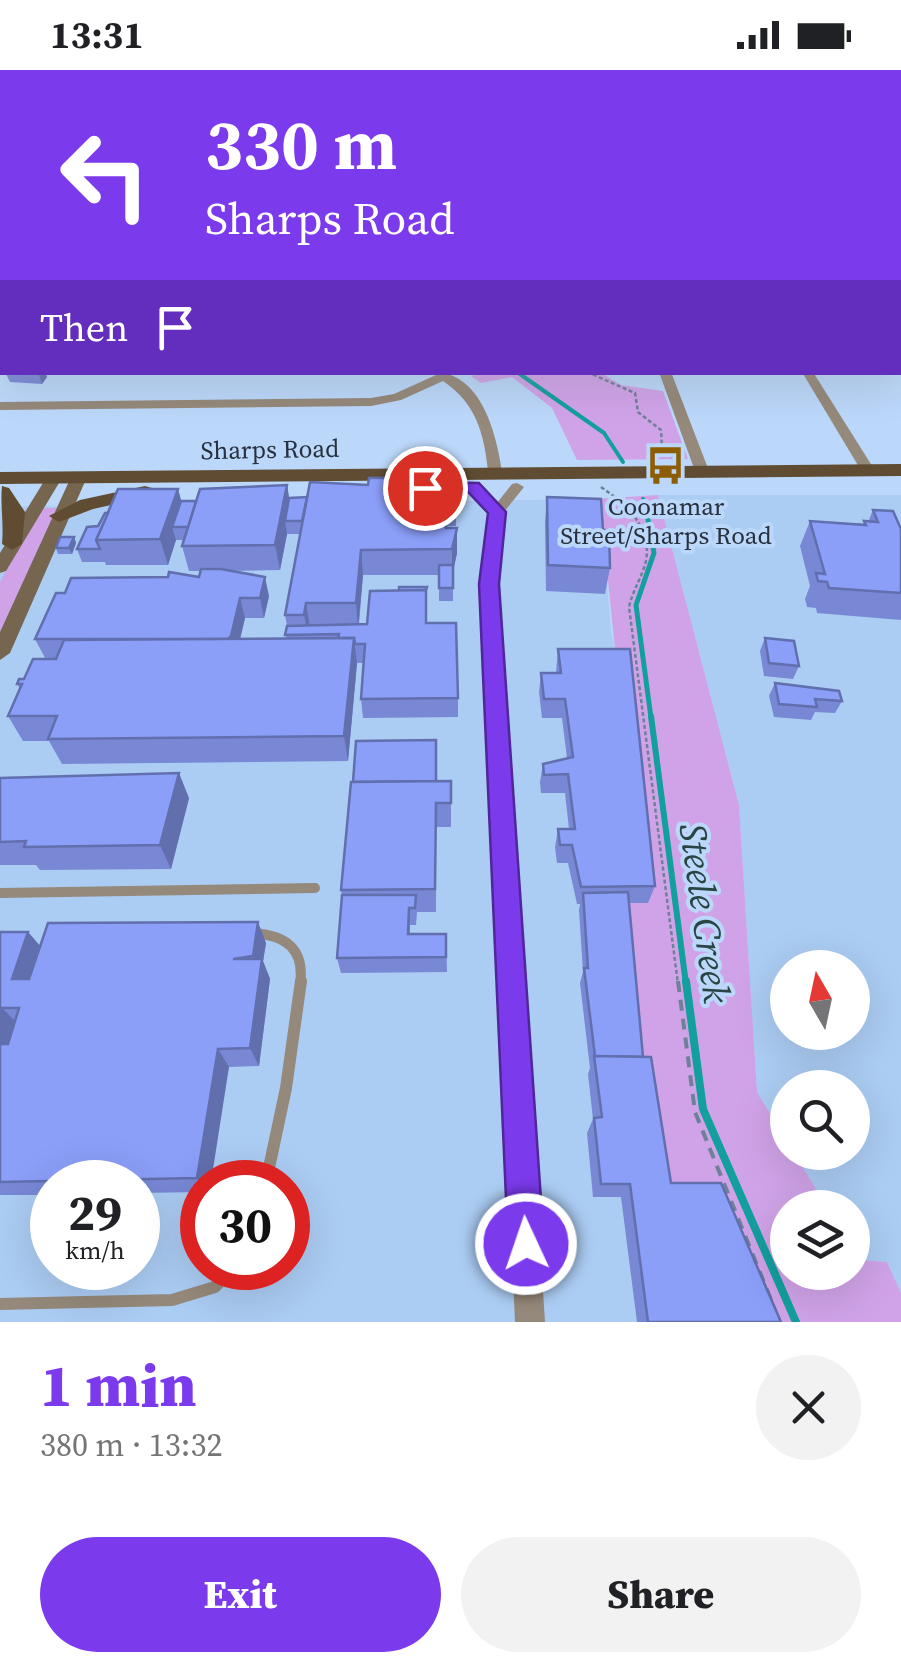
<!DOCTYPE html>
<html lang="en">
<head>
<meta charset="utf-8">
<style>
	:root { --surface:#fff; --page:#f2f2f2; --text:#202124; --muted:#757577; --accent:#7c3aed }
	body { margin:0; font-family:"Source Serif 4",serif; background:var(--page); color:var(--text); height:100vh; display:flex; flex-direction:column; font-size:38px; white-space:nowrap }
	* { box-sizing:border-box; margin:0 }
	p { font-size:32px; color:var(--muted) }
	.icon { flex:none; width:55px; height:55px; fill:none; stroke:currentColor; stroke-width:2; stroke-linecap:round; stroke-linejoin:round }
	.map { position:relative; height:1252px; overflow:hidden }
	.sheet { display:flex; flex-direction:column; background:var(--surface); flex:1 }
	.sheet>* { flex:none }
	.banner { position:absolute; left:0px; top:0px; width:902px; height:305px; box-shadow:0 10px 40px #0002; background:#7c3aed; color:#fff; overflow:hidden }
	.needle { width:65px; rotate:351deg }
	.controls { position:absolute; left:770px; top:880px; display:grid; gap:20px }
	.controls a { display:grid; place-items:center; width:100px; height:100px; border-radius:50%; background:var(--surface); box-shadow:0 10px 40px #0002; font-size:50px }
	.speed { position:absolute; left:30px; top:1090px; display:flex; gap:20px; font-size:50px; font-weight:700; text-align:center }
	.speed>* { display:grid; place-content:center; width:130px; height:130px; border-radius:50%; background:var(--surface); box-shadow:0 10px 40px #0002; line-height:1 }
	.speed small { font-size:25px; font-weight:400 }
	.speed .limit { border:15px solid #d22; background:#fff; color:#111 }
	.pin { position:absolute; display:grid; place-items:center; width:85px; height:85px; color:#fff; margin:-42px; border:5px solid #fff; border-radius:50%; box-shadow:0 2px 10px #0007 }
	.me { position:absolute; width:110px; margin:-55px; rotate:357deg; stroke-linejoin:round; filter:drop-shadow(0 0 8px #0008) }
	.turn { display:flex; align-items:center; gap:35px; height:210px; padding:0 40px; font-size:45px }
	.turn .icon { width:130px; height:130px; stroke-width:2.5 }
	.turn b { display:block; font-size:70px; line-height:85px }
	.then { display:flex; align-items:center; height:95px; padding:0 40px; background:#0003; gap:20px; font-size:38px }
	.round { display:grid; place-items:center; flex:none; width:105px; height:105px; border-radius:52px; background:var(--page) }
	.summary { display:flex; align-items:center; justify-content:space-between; height:170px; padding:0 40px }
	h1 { font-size:60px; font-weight:800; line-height:75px; color:var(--accent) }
	.cta { display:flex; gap:20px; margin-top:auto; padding:20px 40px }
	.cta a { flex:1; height:115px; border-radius:60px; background:var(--accent); color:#fff; font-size:40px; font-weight:800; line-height:115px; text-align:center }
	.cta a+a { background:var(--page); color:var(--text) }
	.status { display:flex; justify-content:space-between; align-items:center; height:70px; padding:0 50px; background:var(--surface); direction:ltr }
	.status svg { height:28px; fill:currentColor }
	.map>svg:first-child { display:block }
	.built { fill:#abccf3; fill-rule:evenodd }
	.green { fill:#d0a3e8 }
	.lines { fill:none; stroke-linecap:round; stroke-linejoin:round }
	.stream-far3 { stroke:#139f9e; stroke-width:4 }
	.stream-far2 { stroke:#139f9e; stroke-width:5 }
	.stream-far1 { stroke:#139f9e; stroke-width:6 }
	.stream { stroke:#139f9e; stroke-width:8 }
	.path-far1 { stroke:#6e8198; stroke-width:2.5; stroke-dasharray:4 2.5; stroke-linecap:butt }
	.path { stroke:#6e8198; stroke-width:4; stroke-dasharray:11 8; stroke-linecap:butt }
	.lane-far1 { stroke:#95897b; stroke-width:10 }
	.lane { stroke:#95897b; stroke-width:12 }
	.street { fill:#95897b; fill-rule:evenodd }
	.secondary { fill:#766650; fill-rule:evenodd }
	.primary { fill:#604c32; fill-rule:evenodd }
	.wall { fill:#7888d5; fill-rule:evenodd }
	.shaded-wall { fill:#616fae }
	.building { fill:#8b9ef8; stroke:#616fae; stroke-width:2.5 }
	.route { fill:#7c3aed; stroke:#51269a; stroke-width:2.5 }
	.labels { text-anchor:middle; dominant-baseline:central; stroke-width:8; stroke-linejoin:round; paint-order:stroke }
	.far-street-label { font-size:25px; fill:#26303e; stroke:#bbd7f9 }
	.far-poi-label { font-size:25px; fill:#26303e; stroke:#bbd7f9 }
	.near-water-label { font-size:38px; font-style:italic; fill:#2a4444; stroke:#bbd7f9 }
</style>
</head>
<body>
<div class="status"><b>13:31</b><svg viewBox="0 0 49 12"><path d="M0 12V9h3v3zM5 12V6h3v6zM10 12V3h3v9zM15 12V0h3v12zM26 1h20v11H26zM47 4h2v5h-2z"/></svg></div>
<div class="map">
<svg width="901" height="1252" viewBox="0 0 901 1252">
	<rect width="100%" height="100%" fill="#bbd7f9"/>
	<g class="built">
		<path d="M 658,425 L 901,425 L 901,1223 L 887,1192 L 859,1190 L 853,1180 L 852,1138 L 827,1137 L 794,1083 L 852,1082 L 852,1018 L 788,1018 L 787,1072 L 757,1022 L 739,735 ZM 788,898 L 852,898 L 852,962 L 788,962 Z"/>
		<path d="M 595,429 L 602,453 L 611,561 L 760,1252 L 0,1252 L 0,437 ZM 52,1112 L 138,1112 L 138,1198 L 52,1198 ZM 202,1112 L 288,1112 L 288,1198 L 202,1198 Z"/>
	</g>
	<g class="green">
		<polygon points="482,303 601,303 621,315 663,321 688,389 577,390 552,338 512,307 481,313 471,306"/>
		<polygon points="658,425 739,735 757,1022 787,1072 788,1082 794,1083 827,1137 788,1138 788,1202 852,1202 853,1180 859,1190 887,1192 901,1223 901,1252 760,1252 660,1126 636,1004 617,598 602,453 595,429"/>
		<polygon points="38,438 57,438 0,562 0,512"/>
	</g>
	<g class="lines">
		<g class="stream-far3">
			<polyline points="517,302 604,363 623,392"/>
			<polyline points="643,429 647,441"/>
		</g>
		<polyline class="stream-far2" points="646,438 654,483 636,535 651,648"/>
		<polyline class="stream-far1" points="651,646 686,914"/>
		<polyline class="stream" points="686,911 703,1039 796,1252"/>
		<g class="path-far1">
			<polyline points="587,302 635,323 638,342 661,360 662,378 673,387"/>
			<path d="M 601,417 C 629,436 656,462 644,498 C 639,512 632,523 629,537 L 678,914"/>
		</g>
		<polyline class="path" points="678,911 695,1042 774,1237"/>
		<g class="lane-far1">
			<polyline points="0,823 315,818"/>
			<path d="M 252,863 C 286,865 305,879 300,914"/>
		</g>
		<g class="lane">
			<polyline points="266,1112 286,1018 301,911"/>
			<polyline points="0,1234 172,1230 215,1217 232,1198"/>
		</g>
		<g class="street">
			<rect x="900" y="163" width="1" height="6"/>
			<rect x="900" y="207" width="1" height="7"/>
			<rect x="0" y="289" width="2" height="9"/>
			<path d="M 433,302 C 481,302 496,362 502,401 L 500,404 L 490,404 L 488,401 C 484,363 476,333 443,311 L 401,330 L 371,336 L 0,340 L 0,332 L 371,328 L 394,324 L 436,305 Z"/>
			<polygon points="659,302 671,302 709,401 707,404 697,404 695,401"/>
			<polygon points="802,302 813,302 874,399 872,402 862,402"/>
			<polygon points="473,413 478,414 497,433 512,414 517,413 524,417 504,442 497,507 545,1252 515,1252 481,507 490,443 466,417"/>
		</g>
		<g class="secondary">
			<polygon points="79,402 87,407 10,583 0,590 0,562 71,407"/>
			<polygon points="54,403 62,408 6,501 0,503 0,483 46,408"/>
		</g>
		<g class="primary">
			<polygon points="901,394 901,406 0,414 0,402"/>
			<path d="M 2,416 L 9,418 L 25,442 L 22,474 L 12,480 L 2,474 C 4,454 0,432 2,416 Z"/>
			<polygon points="145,416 152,418 152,426 93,439 59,452 49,446 80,430"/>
		</g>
	</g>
	<g class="wall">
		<polygon points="5,302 45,302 47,307 42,314 10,312"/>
		<path d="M 287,415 L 289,428 L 307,427 L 368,415 L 456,416 L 456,456 L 446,456 L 457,483 L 453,503 L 453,531 L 439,531 L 439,505 L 363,505 L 359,554 L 427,553 L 458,628 L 458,647 L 363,648 L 361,629 L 364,593 L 357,593 L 348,691 L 62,694 L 49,671 L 23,671 L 8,646 L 20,619 L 17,614 L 45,588 L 35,569 L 199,507 L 201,501 L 189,501 L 182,476 L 184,470 L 176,470 L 168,495 L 106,495 L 105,492 L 82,492 L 77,479 L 98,456 L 181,431 L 196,431 ZM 287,464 L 300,464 L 285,545 L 287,556 L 286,568 L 240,569 L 245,548 L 264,548 L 269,526 L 229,501 L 280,500 Z"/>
		<polygon points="547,427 603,460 610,498 605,524 546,521 545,452"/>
		<polygon points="873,440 901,459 901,550 817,543 816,538 807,537 805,529 810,516 800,476 810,451 863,454 864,451 868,452"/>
		<polygon points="74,467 76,473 72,484 58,484 56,478"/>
		<polygon points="765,568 799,596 793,609 764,606 760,581"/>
		<polygon points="558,579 655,816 648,833 629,833 643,987 671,1113 781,1252 637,1252 621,1127 593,1127 587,1063 593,1049 588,1004 590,998 580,913 583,902 579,840 580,834 577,834 568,793 557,793 555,777 558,759 569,759 565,723 541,723 540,712 543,694 567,688 562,648 542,648 539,622 541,603 556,603"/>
		<polygon points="775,613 842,631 835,643 815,642 811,650 774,647 769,626"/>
		<polygon points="0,708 189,728 171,799 40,800 36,795 0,795"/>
		<polygon points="436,711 451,711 451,757 436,757 436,842 417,842 416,855 410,855 410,864 446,864 447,902 341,903 337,888 342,825 341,820"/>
		<polygon points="0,862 28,862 40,876 266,873 263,891 270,909 259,996 229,997 202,1112 202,1122 138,1123 138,1112 52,1112 52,1125 0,1125"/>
	</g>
	<g class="shaded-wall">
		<polygon points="38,302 45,302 47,307 42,314"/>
		<polygon points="287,415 291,440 285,451 287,464 280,500 275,475"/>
		<polygon points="178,419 185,444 172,457 176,470 168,495 160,469"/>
		<polygon points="457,458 457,483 452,505 452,479"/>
		<polygon points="74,467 76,473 72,484 69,478"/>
		<polygon points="361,480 363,505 358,558 356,533"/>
		<polygon points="265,507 269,526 264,548 260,528"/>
		<polygon points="240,528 245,548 236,586 225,570"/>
		<polygon points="306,533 310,558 308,565 304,545"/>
		<polygon points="354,568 357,593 348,691 344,666"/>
		<polygon points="179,703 189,728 171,799 160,775"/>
		<polygon points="258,852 266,873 263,891 270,909 259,996 250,978 260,904 253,886"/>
		<polygon points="28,862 46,883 31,929 12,909"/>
		<polygon points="2,938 22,958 0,983 0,944"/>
		<polygon points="218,979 229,997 211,1112 202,1112 202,1114 197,1108"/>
	</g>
	<g class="building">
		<polygon points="446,407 456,416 456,431 446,431 446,458 457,458 452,479 361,480 356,533 306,533 304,545 285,545 310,412 368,415 369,408"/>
		<polygon points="287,415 275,475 182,476 200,419"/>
		<polygon points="118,419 178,419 160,469 96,470"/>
		<polygon points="307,427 302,451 285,451 289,428"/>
		<polygon points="547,427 601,429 603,460 609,460 610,498 548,495"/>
		<polygon points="181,431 196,431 188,457 172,457"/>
		<polygon points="873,440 893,441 901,459 901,523 829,518 827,512 818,511 816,503 825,504 810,451 866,455 864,451 878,452"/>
		<polygon points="105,443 108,443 96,470 100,479 77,479 87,457 98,456"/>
		<polygon points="60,467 74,467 69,478 56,478"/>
		<rect x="439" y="495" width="14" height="23"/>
		<polygon points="201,499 221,499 265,507 260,528 240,528 231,566 228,569 35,569 56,523 65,523 71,508 168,507 169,502 199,507"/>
		<polygon points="399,517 427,517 426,520 399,521"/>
		<polygon points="426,520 426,553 456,553 458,628 361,629 365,574 355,574 354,568 338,568 339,564 285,565 287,556 367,554 370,521"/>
		<polygon points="354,568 344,666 48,669 57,646 8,646 22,614 17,614 19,609 24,609 33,589 56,589 64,570"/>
		<polygon points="765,568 794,571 799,596 769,593"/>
		<polygon points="558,579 630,579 655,816 581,817 572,775 560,775 558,759 575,759 568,704 544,705 543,694 573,687 565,629 544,629 541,603 561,603"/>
		<polygon points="775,613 839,621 842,631 815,629 817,637 779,634"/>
		<polygon points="436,670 436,711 353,712 356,671"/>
		<polygon points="179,703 160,775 24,777 26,771 0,772 0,708"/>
		<polygon points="451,711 451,733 436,733 435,819 341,820 351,712"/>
		<polygon points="628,822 643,987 595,986 584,898 588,898 583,823"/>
		<polygon points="342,825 416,825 415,838 409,838 408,864 446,864 446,887 337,888"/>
		<polygon points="258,852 253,886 233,889 262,889 250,978 218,979 197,1108 0,1112 0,974 8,974 19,938 2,938 0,944 0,862 28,862 12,909 29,909 48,853"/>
		<polygon points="594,986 651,987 671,1113 721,1113 781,1252 648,1252 630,1114 601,1114 594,1048 602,1047"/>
	</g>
	<linearGradient id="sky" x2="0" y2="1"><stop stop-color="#53acca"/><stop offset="0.46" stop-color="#e0edfc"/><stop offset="1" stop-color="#e0edfc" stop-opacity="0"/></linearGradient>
	<rect width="901" height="327" fill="url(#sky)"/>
	<polygon class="route" points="479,413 506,442 499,514 544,1174 539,1187 526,1192 513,1187 508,1174 479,514 488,443 468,422 425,423 416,418 425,412"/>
	<defs>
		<symbol id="bus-bare" viewBox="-9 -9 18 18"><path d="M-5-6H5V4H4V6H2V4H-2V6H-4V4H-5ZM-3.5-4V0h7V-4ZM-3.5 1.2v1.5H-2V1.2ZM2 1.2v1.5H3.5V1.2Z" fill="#8d5d05" stroke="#bbd7f9" stroke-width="2.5" paint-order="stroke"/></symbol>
	</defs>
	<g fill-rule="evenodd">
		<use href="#bus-bare" x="638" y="368" width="55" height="55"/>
	</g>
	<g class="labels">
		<g class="far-street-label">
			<text transform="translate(270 379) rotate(-1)">Sharps Road</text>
		</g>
		<g class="far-poi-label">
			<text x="666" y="436">Coonamar<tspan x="666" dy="29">Street/Sharps Road</tspan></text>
		</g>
		<g class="near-water-label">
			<text transform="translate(705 843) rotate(82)">Steele Creek</text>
		</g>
	</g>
</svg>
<div class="controls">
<a><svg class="needle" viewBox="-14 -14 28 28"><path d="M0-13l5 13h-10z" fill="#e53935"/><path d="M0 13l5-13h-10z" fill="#757577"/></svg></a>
<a><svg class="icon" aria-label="search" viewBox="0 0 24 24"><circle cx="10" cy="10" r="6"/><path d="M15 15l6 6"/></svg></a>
<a><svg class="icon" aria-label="layers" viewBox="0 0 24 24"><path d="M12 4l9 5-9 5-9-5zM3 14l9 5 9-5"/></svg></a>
</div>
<div class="speed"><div>29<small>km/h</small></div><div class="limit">30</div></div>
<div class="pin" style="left:425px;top:418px;background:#d93025"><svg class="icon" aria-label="arrive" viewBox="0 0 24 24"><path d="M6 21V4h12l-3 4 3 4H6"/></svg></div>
<svg class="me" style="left:526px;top:1174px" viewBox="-20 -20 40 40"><circle r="17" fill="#7c3aed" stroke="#fff" stroke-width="3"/><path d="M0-11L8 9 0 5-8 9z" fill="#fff"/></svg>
<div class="banner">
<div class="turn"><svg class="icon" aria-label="left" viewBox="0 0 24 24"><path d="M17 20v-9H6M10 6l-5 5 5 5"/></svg><div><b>330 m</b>Sharps Road</div></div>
<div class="then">Then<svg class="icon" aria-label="arrive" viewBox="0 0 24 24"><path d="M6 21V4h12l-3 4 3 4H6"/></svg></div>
</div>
</div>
<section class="sheet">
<div class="summary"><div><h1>1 min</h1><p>380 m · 13:32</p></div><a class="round"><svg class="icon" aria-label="close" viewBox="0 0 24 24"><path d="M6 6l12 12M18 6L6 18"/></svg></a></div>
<div class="cta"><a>Exit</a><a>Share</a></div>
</section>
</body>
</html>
